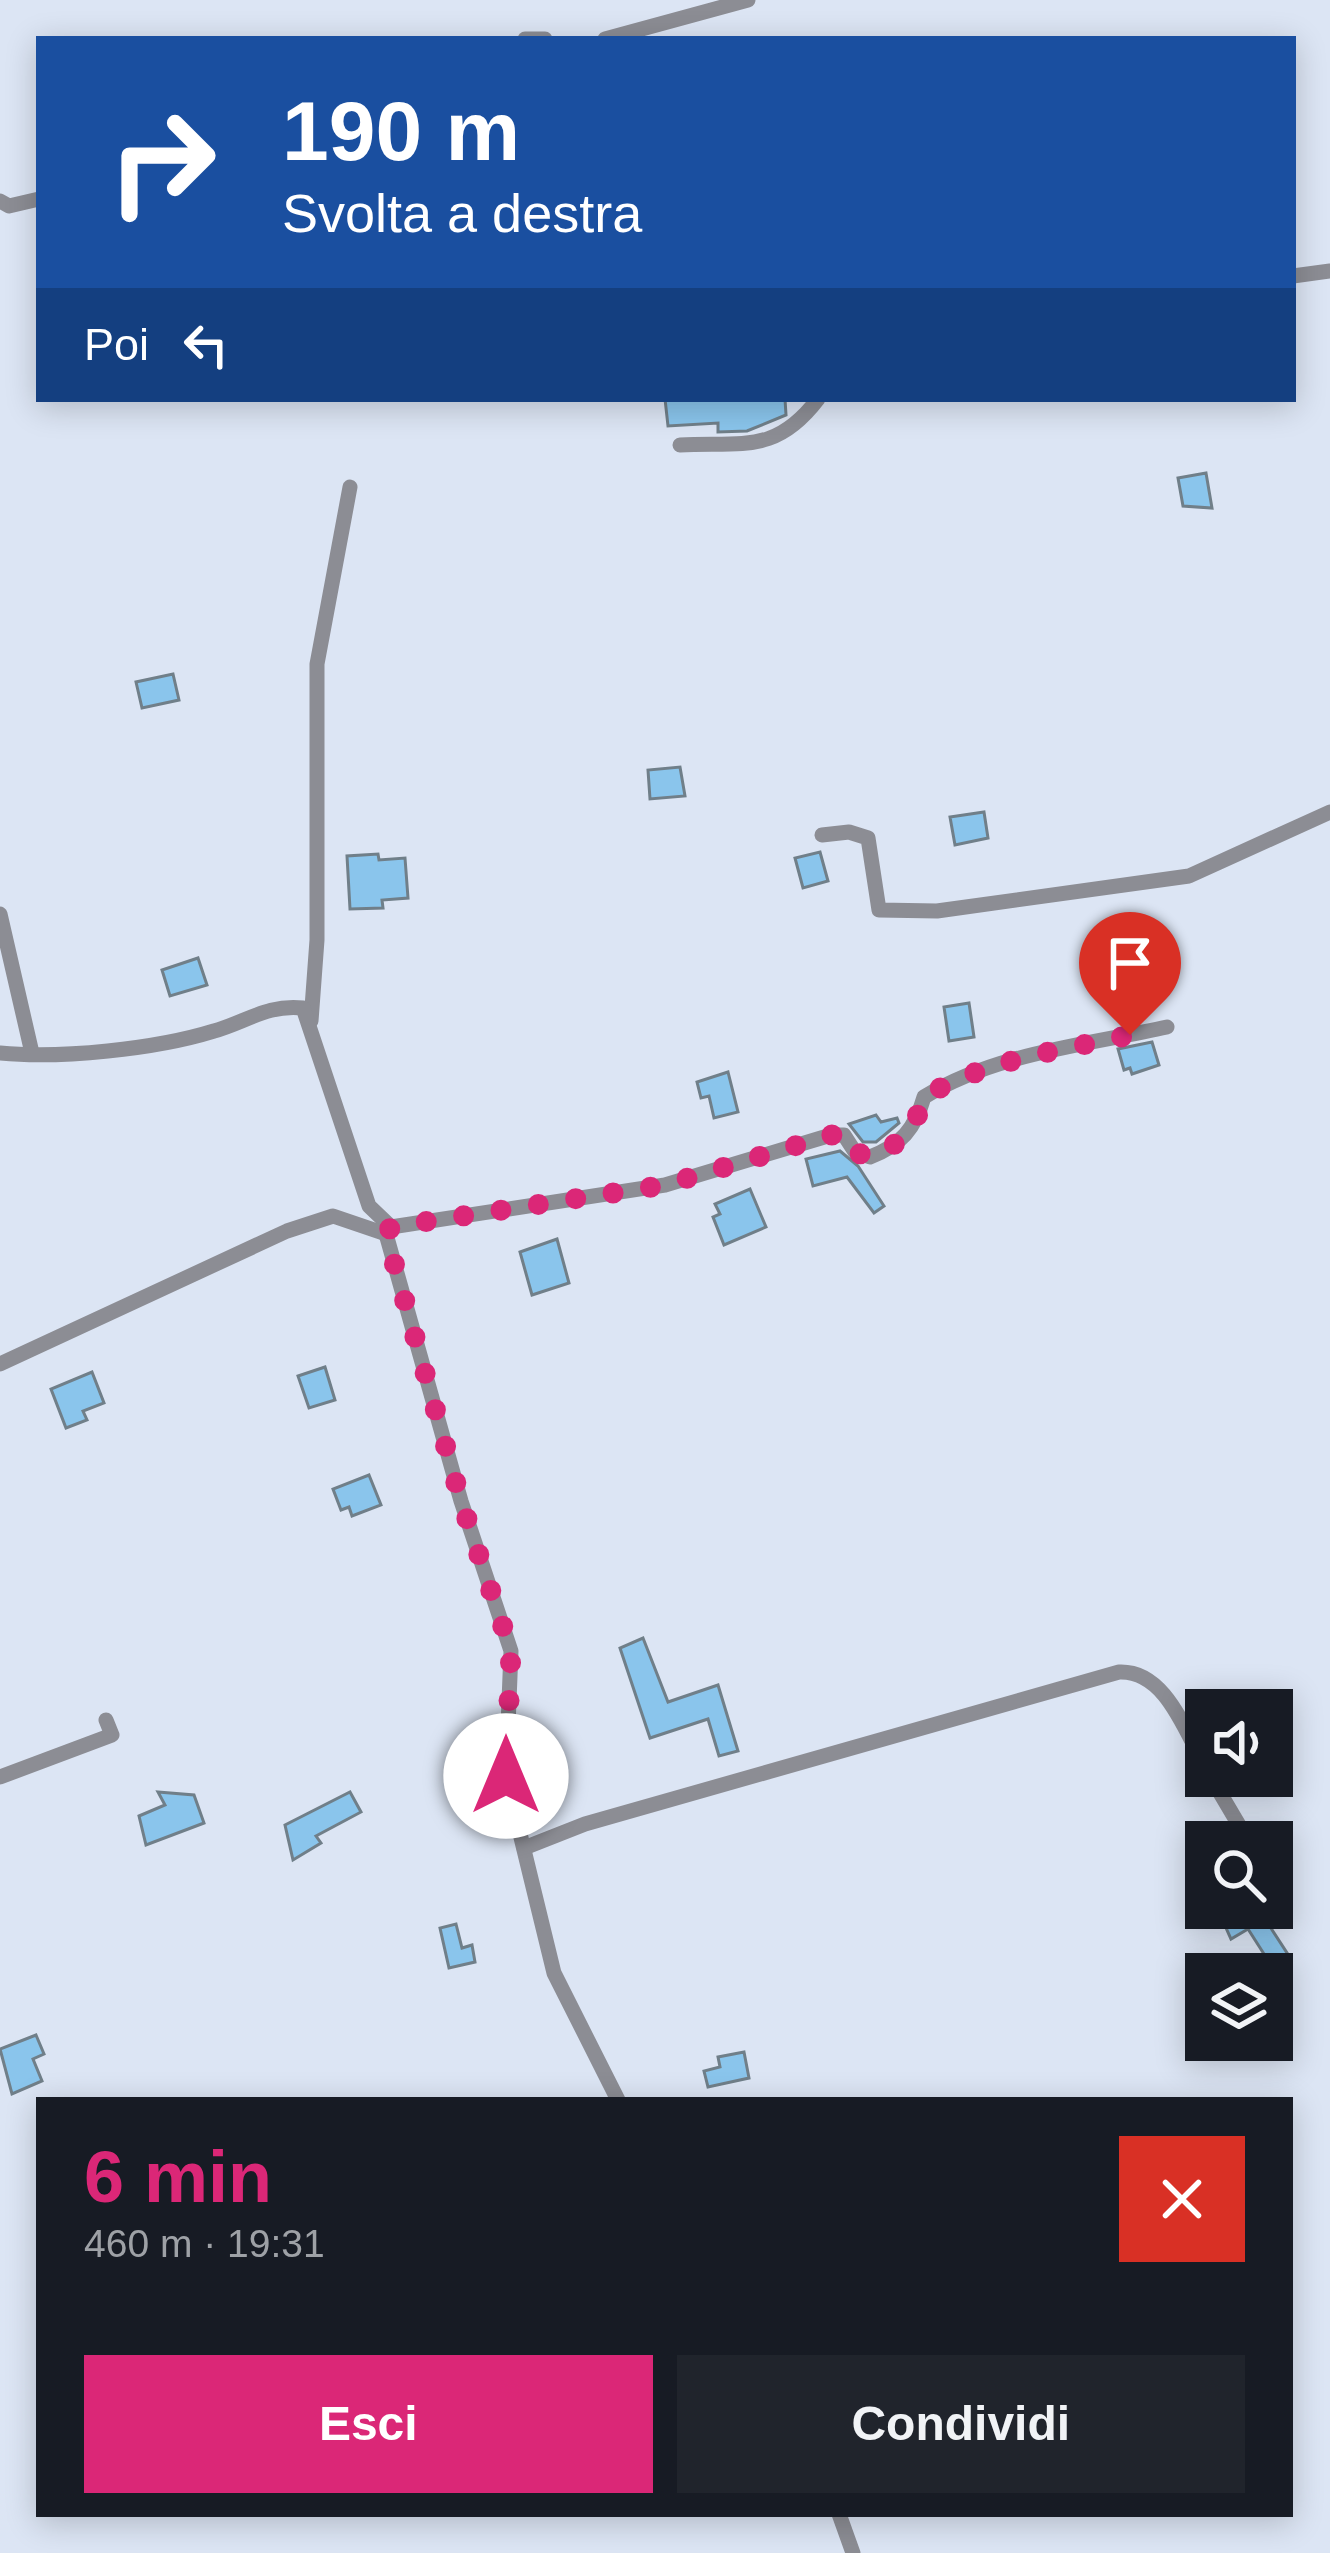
<!DOCTYPE html>
<html lang="it">
<head>
<meta charset="utf-8">
<style>
	:root { --surface:#171b24; --page:#20242c; --text:#f1f3f6; --muted:#9ea1a6; --accent:#db2777 }
	body { margin:0; font-family:Arial,sans-serif; background:var(--page); color:var(--text); height:100vh; display:flex; flex-direction:column; font-size:45px; white-space:nowrap }
	* { box-sizing:border-box; margin:0 }
	p { font-size:39px; color:var(--muted) }
	.icon { flex:none; width:66px; height:66px; fill:none; stroke:currentColor; stroke-width:2; stroke-linecap:round; stroke-linejoin:round }
	.map { position:relative; flex:1; overflow:hidden }
	.drawer { position:absolute; left:36px; top:2097px; width:1257px; height:420px; display:flex; flex-direction:column; background:var(--surface); border-radius:0px; box-shadow:0 6px 30px #0003 }
	.drawer>* { flex:none }
	.top-card { position:absolute; left:36px; top:36px; width:1260px; height:366px; border-radius:0px; box-shadow:0 6px 30px #0003; background:#1a4fa0; color:#fff; overflow:hidden }
	.tools { position:absolute; left:1185px; top:1689px; display:grid; gap:24px }
	.tools a { display:grid; place-items:center; width:108px; height:108px; border-radius:0px; background:var(--surface); box-shadow:0 6px 30px #0003; font-size:60px }
	.pin { position:absolute; display:grid; place-items:center; width:102px; height:102px; color:#fff; margin:-123px -51px; border-radius:50% 50% 50% 0; rotate:-45deg; box-shadow:0 0 12px #0007 }
	.pin .icon { rotate:45deg }
	.me { position:absolute; width:132px; margin:-66px; rotate:0deg; stroke-linejoin:round; filter:drop-shadow(0 0 9px #0008) }
	.turn { display:flex; align-items:center; gap:42px; height:252px; padding:0 48px; font-size:54px }
	.turn .icon { width:156px; height:156px; stroke-width:2.5 }
	.turn b { display:block; font-size:84px; line-height:102px }
	.then { display:flex; align-items:center; height:114px; padding:0 48px; background:#0003; gap:24px; font-size:45px }
	.round { display:grid; place-items:center; flex:none; width:126px; height:126px; border-radius:0px; background:var(--page) }
	.head { display:flex; align-items:center; justify-content:space-between; height:204px; padding:0 48px }
	h1 { font-size:72px; font-weight:700; line-height:90px; color:var(--accent) }
	.button { display:flex; gap:24px; margin-top:auto; padding:24px 48px }
	.button a { flex:1; height:138px; border-radius:0px; background:var(--accent); color:#fff; font-size:48px; font-weight:700; line-height:138px; text-align:center }
	.button a+a { background:var(--page); color:var(--text) }
	.map>svg:first-child { display:block }
	.building { fill:#8ac5ec; stroke:#707f89; stroke-width:3 }
	.lines { fill:none; stroke-linecap:round; stroke-linejoin:round }
	.minor { stroke:#8c8d94; stroke-width:15 }
	.route { stroke:#db2777; stroke-width:21; stroke-dasharray:0 37.8 }
</style>
</head>
<body>
<div class="map">
<svg width="1330" height="2553" viewBox="0 0 1330 2553">
	<rect width="100%" height="100%" fill="#dce5f4"/>
	<g class="building">
		<polygon points="665,399 785,399 786,415 747,431 718,432 718,423 668,426"/>
		<polygon points="1206,473 1212,508 1183,506 1178,478"/>
		<polygon points="173,674 179,700 142,708 136,682"/>
		<polygon points="680,767 685,796 650,799 648,770"/>
		<polygon points="984,812 988,838 955,845 950,817"/>
		<polygon points="820,852 828,881 803,888 795,858"/>
		<polygon points="378,854 379,860 405,858 408,898 382,900 383,908 350,909 347,856"/>
		<polygon points="198,958 207,985 170,996 162,970"/>
		<polygon points="969,1003 974,1037 949,1041 944,1007"/>
		<polygon points="1152,1042 1159,1065 1132,1074 1130,1068 1124,1070 1118,1049"/>
		<polygon points="728,1072 738,1112 714,1118 709,1096 701,1098 697,1082"/>
		<polygon points="876,1115 881,1122 897,1118 899,1123 876,1142 863,1142 849,1124"/>
		<polygon points="840,1151 858,1166 884,1206 874,1213 847,1177 813,1186 806,1159"/>
		<polygon points="750,1189 766,1227 724,1245 713,1217 720,1214 715,1204"/>
		<polygon points="557,1239 569,1283 532,1295 520,1252"/>
		<polygon points="325,1367 335,1400 309,1408 298,1376"/>
		<polygon points="92,1372 104,1403 83,1411 87,1420 66,1428 51,1389"/>
		<polygon points="369,1475 381,1505 352,1516 349,1507 341,1510 333,1489"/>
		<polygon points="643,1638 668,1702 718,1685 738,1751 719,1756 708,1719 650,1738 620,1648"/>
		<polygon points="158,1792 194,1795 204,1823 146,1845 139,1816 165,1805"/>
		<polygon points="350,1792 361,1812 316,1836 321,1843 293,1860 285,1825"/>
		<polygon points="1244,1908 1284,1908 1267,1922 1289,1956 1273,1968 1248,1929 1231,1939 1223,1921"/>
		<polygon points="456,1924 462,1948 472,1945 475,1962 449,1968 440,1928"/>
		<polygon points="36,2035 44,2054 33,2059 42,2081 12,2094 0,2049"/>
		<polygon points="744,2052 749,2078 708,2087 704,2071 720,2067 718,2057"/>
	</g>
	<g class="lines">
		<g class="minor">
			<polyline points="525,39 545,39"/>
			<polyline points="605,39 748,0"/>
			<polyline points="0,201 9,206 39,199"/>
			<polyline points="1293,276 1330,271"/>
			<path d="M 680,445 C 744,442 776,454 818,399"/>
			<polyline points="822,835 849,832 868,838 879,910 937,911 1189,876 1330,812"/>
			<polyline points="0,914 32,1053"/>
			<polyline points="311,1021 317,940 317,664 350,487"/>
			<path d="M 0,1053 C 60,1059 156,1049 214,1031 C 246,1022 268,1004 303,1008 L 369,1206 L 391,1227"/>
			<polyline points="0,1364 287,1231 333,1216 386,1234"/>
			<polyline points="1210,1776 1249,1842"/>
			<polyline points="0,1777 112,1735 106,1720"/>
			<path d="M 524,1848 L 585,1824 L 1119,1672 C 1166,1670 1185,1732 1206,1768"/>
			<path d="M 618,2100 L 554,1973 L 506,1776 L 511,1651 L 461,1501 L 386,1234 L 391,1227 L 665,1185 L 831,1135 L 844,1135 L 855,1152 L 870,1157 C 901,1145 915,1129 924,1097 C 996,1053 1086,1045 1167,1027"/>
			<polyline points="839,2514 853,2553"/>
		</g>
	</g>
	<g class="lines">
		<path class="route" d="M 506,1776 L 511,1651 L 461,1501 L 386,1234 L 391,1227 L 665,1185 L 831,1135 L 844,1135 L 855,1152 L 870,1157 C 901,1145 915,1129 924,1097 C 987,1059 1060,1051 1130,1035"/>
	</g>
</svg>
<div class="tools">
<a><svg class="icon" aria-label="sound" viewBox="0 0 24 24"><path d="M4 9h4l5-4v14l-5-4H4zM17 9q2 3 0 6"/></svg></a>
<a><svg class="icon" aria-label="search" viewBox="0 0 24 24"><circle cx="10" cy="10" r="6"/><path d="M15 15l6 6"/></svg></a>
<a><svg class="icon" aria-label="layers" viewBox="0 0 24 24"><path d="M12 4l9 5-9 5-9-5zM3 14l9 5 9-5"/></svg></a>
</div>
<div class="pin" style="left:1130px;top:1035px;background:#d93025"><svg class="icon" aria-label="arrive" viewBox="0 0 24 24"><path d="M6 21V4h12l-3 4 3 4H6"/></svg></div>
<svg class="me" style="left:506px;top:1776px" viewBox="-20 -20 40 40"><circle r="19" fill="#fff"/><path d="M0-13L10 11 0 6-10 11z" fill="#db2777"/></svg>
<div class="top-card">
<div class="turn"><svg class="icon" aria-label="right" viewBox="0 0 24 24"><path d="M7 20v-9h11M14 6l5 5-5 5"/></svg><div><b>190 m</b>Svolta a destra</div></div>
<div class="then">Poi<svg class="icon" aria-label="left" viewBox="0 0 24 24"><path d="M17 20v-9H6M10 6l-5 5 5 5"/></svg></div>
</div>
<section class="drawer">
<div class="head"><div><h1>6 min</h1><p>460 m · 19:31</p></div><a class="round" style="background:#d93025;color:#fff"><svg class="icon" aria-label="close" viewBox="0 0 24 24"><path d="M6 6l12 12M18 6L6 18"/></svg></a></div>
<div class="button"><a>Esci</a><a>Condividi</a></div>
</section>
</div>
</body>
</html>
